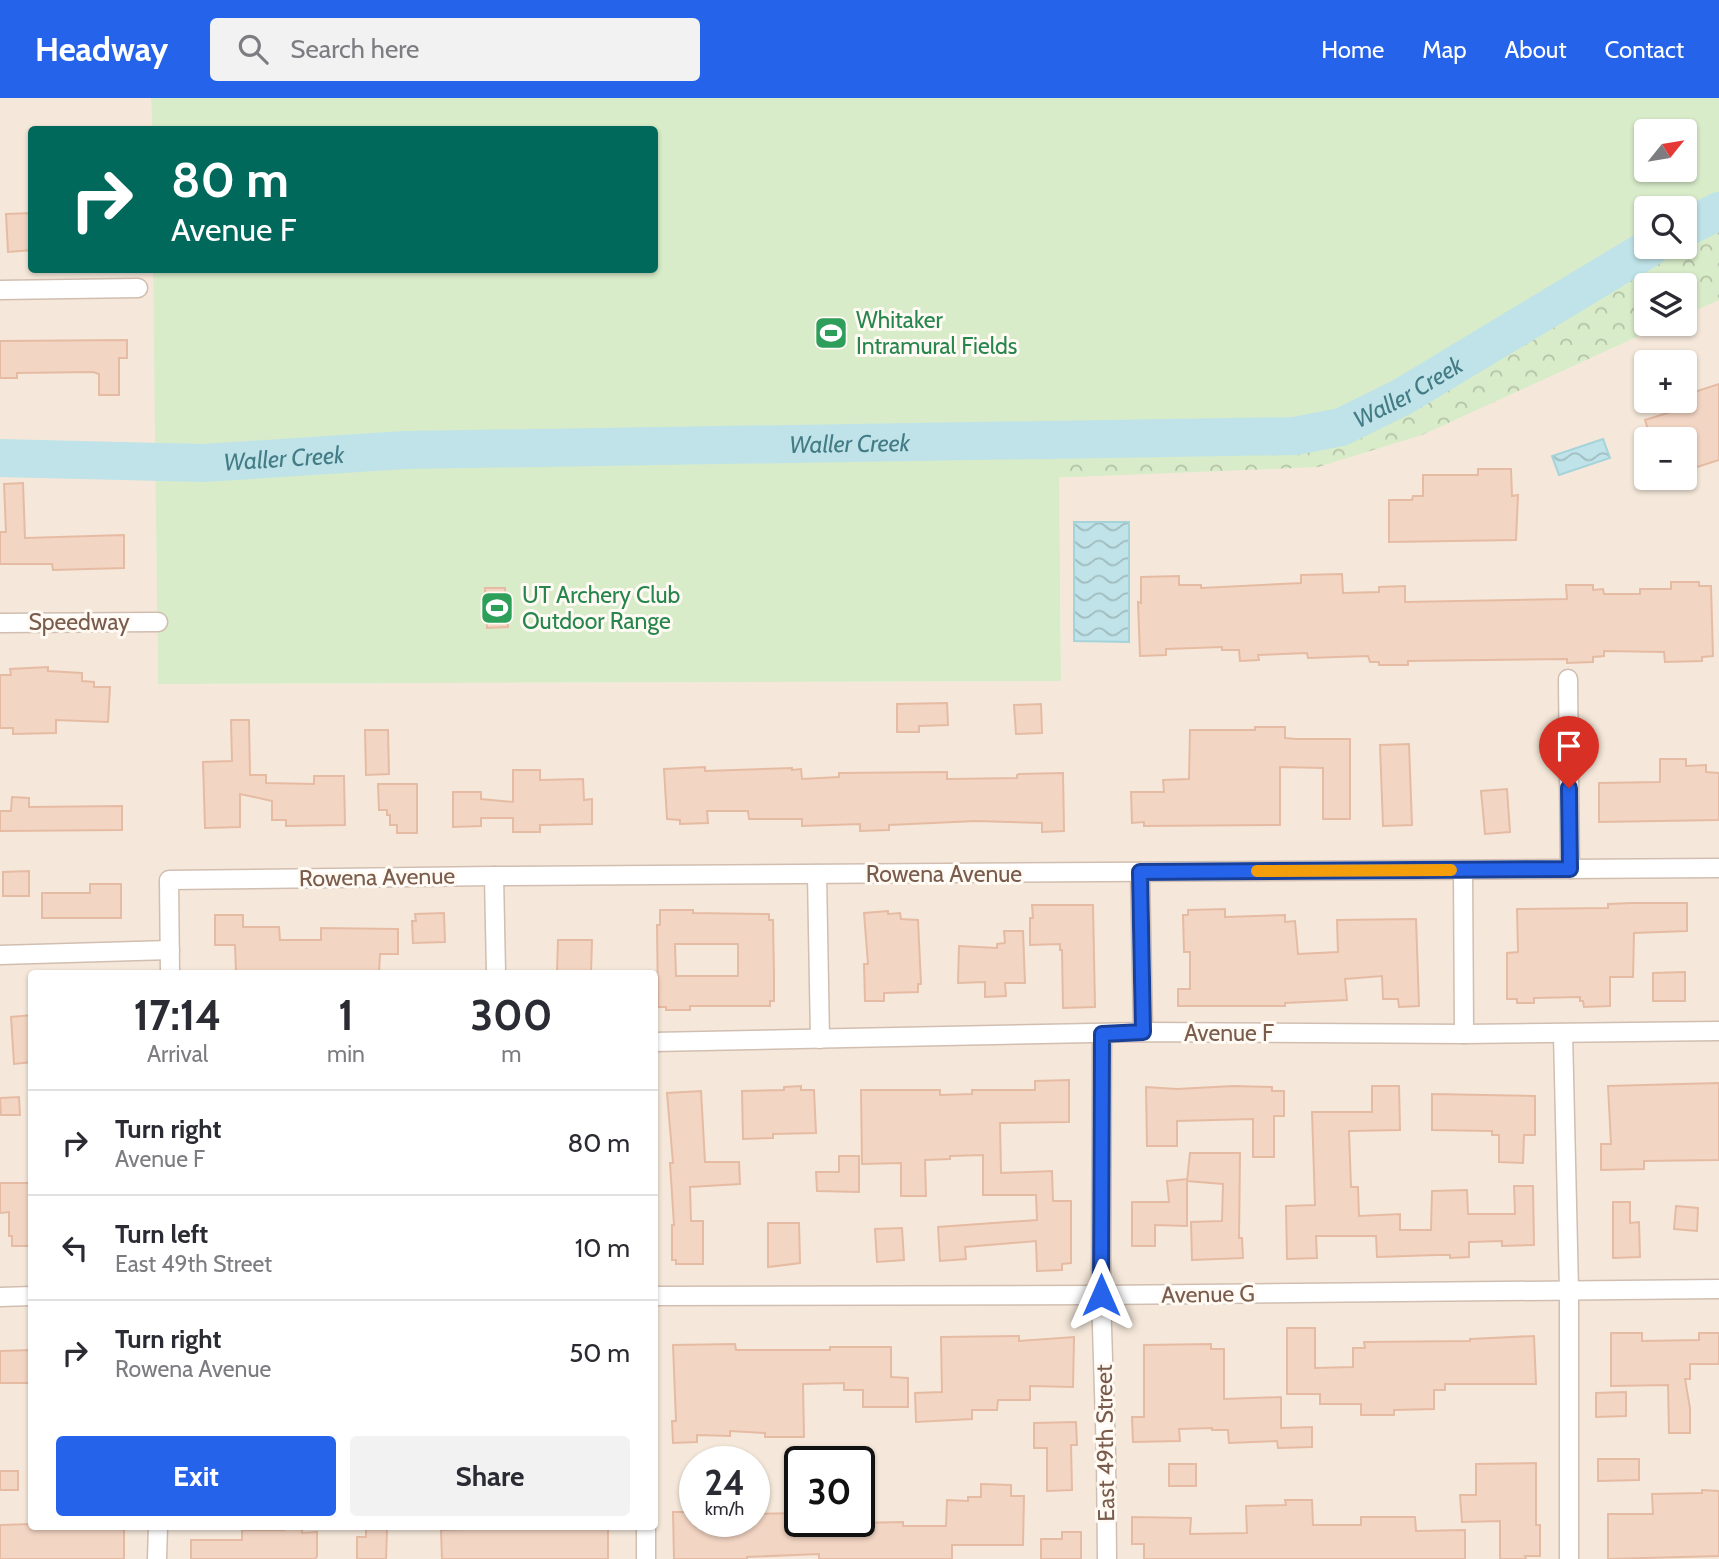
<!DOCTYPE html>
<html lang="en">
<head>
<meta charset="utf-8">
<style>
	:root { --surface:#fff; --page:#f2f2f3; --text:#2b2b33; --muted:#7c7c81; --line:#e1e1e2; --accent:#2563eb }
	body { margin:0; font-family:Cabin,sans-serif; background:var(--page); color:var(--text); height:100vh; display:flex; flex-direction:column; font-size:26px; white-space:nowrap }
	* { box-sizing:border-box; margin:0 }
	p { font-size:23px; color:var(--muted) }
	.icon { flex:none; width:38px; height:38px; fill:none; stroke:currentColor; stroke-width:2; stroke-linecap:round; stroke-linejoin:round }
	.map { position:relative; flex:1; overflow:hidden }
	.side { position:absolute; left:28px; top:872px; width:630px; height:560px; display:flex; flex-direction:column; background:var(--surface); border-radius:7px; box-shadow:0 2px 5px #0004 }
	.side>* { flex:none }
	.banner { position:absolute; left:28px; top:28px; width:630px; height:147px; border-radius:7px; box-shadow:0 2px 5px #0004; background:#00695c; color:#fff; overflow:hidden }
	.needle { width:46px; rotate:60deg }
	.fabs { position:absolute; left:1634px; top:21px; display:grid; gap:14px }
	.fabs a { display:grid; place-items:center; width:63px; height:63px; border-radius:7px; background:var(--surface); box-shadow:0 2px 5px #0004; font-size:35px }
	.speed { position:absolute; left:679px; top:1348px; display:flex; gap:14px; font-size:35px; font-weight:700; text-align:center }
	.speed>* { display:grid; place-content:center; width:91px; height:91px; border-radius:50%; background:var(--surface); box-shadow:0 2px 5px #0004; line-height:1 }
	.speed small { font-size:18px; font-weight:400 }
	.speed .limit { border:4px solid #111; border-radius:10px; background:#fff; color:#111 }
	.pin { position:absolute; display:grid; place-items:center; width:60px; height:60px; color:#fff; margin:-72px -30px; border-radius:50% 50% 50% 0; rotate:-45deg; box-shadow:0 0 7px #0007 }
	.pin .icon { rotate:45deg }
	.me { position:absolute; width:77px; margin:-38px; rotate:0deg; stroke-linejoin:round; filter:drop-shadow(0 0 5px #0008) }
	.turn { display:flex; align-items:center; gap:24px; height:147px; padding:0 28px; font-size:32px }
	.turn .icon { width:91px; height:91px; stroke-width:2.5 }
	.turn b { display:block; font-size:49px; line-height:60px }
	.eta { display:flex; justify-content:space-evenly; align-items:center; height:119px; text-align:center }
	.eta b { font-size:42px; font-weight:800; line-height:49px }
	.primary-button { display:flex; gap:14px; margin-top:auto; padding:14px 28px }
	.primary-button a { flex:1; height:80px; border-radius:7px; background:var(--accent); color:#fff; font-size:28px; font-weight:800; line-height:80px; text-align:center }
	.primary-button a+a { background:var(--page); color:var(--text) }
	ul { padding:0; list-style:none }
	li { display:flex; align-items:center; gap:21px; height:105px; padding:0 28px; border-top:2px solid var(--line) }
	li div { flex:1 }
	li b { display:block; font-size:26px }
	li em { font-style:normal }
	header { display:flex; align-items:center; gap:42px; box-sizing:border-box; height:98px; padding:0 35px; background:var(--accent); color:#fff }
	header strong { font-size:33px }
	nav { display:flex; gap:38px; margin-inline-start:auto; font-size:24px }
	.search { width:490px; height:63px; background:var(--page); display:flex; align-items:center; gap:18px; box-sizing:border-box; padding:0 24px; border-radius:7px; color:var(--muted); font-size:26px }
	.map>svg:first-child { display:block }
	.residential { fill:#f5e8da; fill-rule:evenodd }
	.forest { fill:url(#forest-crowns); fill-rule:evenodd }
	.pitch { fill:#d8ecc9; fill-rule:evenodd }
	.water { fill:url(#water-waves); stroke:#a5d3da; stroke-width:2 }
	.lines { fill:none; stroke-linecap:round; stroke-linejoin:round }
	.river { stroke:#bfe3e8; stroke-width:38 }
	.building { fill:#f3d5c3; stroke:#e6bba3; stroke-width:2; fill-rule:evenodd }
	.minor-casing { stroke:#d1beb0; stroke-width:21 }
	.minor { stroke:#fff; stroke-width:18 }
	.route-casing { stroke:#184099; stroke-width:18 }
	.route { stroke:#2563eb; stroke-width:12 }
	.slow { stroke:#f59e0b; stroke-width:12 }
	.labels { text-anchor:middle; dominant-baseline:central; stroke-width:6; stroke-linejoin:round; paint-order:stroke }
	.leisure-label { font-size:23px; fill:#27864d; stroke:#fffaf3; text-anchor:start }
	.street-label { font-size:23px; fill:#7a5c4d; stroke:#fffaf3 }
	.water-label { font-size:24px; font-style:italic; fill:#437c86; stroke:#fffaf3 }
</style>
</head>
<body>
<header>
<strong>Headway</strong>
<div class="search"><svg class="icon" aria-label="search" viewBox="0 0 24 24"><circle cx="10" cy="10" r="6"/><path d="M15 15l6 6"/></svg>Search here</div>
<nav><a>Home</a><a>Map</a><a>About</a><a>Contact</a></nav>
</header>
<div class="map">
<svg width="1719" height="1461" viewBox="0 0 1719 1461">
	<defs>
		<pattern id="forest-crowns" width="20" height="18" patternUnits="userSpaceOnUse" patternTransform="scale(1.75)"><rect width="20" height="18" fill="#d8ecc9"/><path d="M2 6a3 3 0 1 1 6 0M12 15a3 3 0 1 1 6 0" fill="none" stroke="#b4c2a5"/></pattern>
		<pattern id="water-waves" width="16" height="10" patternUnits="userSpaceOnUse" patternTransform="scale(1.75)"><rect width="16" height="10" fill="#bfe3e8"/><path d="M0 5q4-4 8 0t8 0" fill="none" stroke="#a0bbbe"/></pattern>
	</defs>
	<rect width="100%" height="100%" fill="#fdf6ec"/>
	<g class="residential">
		<polygon points="0,0 151,0 152,31 32,32 32,172 153,172 156,349 0,348"/>
		<path d="M 1719,167 L 1719,1461 L 0,1461 L 0,379 L 156,381 L 158,586 L 1061,583 L 1059,342 L 1647,226 L 1685,226 L 1685,187 ZM 1647,264 L 1685,264 L 1685,303 L 1647,303 ZM 1647,341 L 1685,341 L 1685,380 L 1647,380 ZM 32,875 L 654,875 L 654,1428 L 32,1428 ZM 695,1363 L 754,1363 L 754,1423 L 695,1423 ZM 800,1363 L 859,1363 L 859,1423 L 800,1423 Z"/>
	</g>
	<path class="forest" d="M 1719,66 L 1719,202 L 1685,217 L 1685,187 L 1647,187 L 1647,226 L 1665,226 L 1422,337 L 1318,369 L 1073,379 L 671,377 L 156,396 L 156,381 L 0,379 L 0,348 L 156,349 L 246,321 L 1699,76 ZM 1647,110 L 1685,110 L 1685,149 L 1647,149 Z"/>
	<path class="pitch" d="M 151,0 L 1719,0 L 1719,113 L 1685,130 L 1685,110 L 1647,110 L 1647,149 L 1651,149 L 1402,299 L 1341,329 L 1295,338 L 1059,342 L 1061,583 L 158,586 L 153,172 L 654,172 L 654,32 L 152,31 ZM 1647,33 L 1685,33 L 1685,72 L 1647,72 Z"/>
	<g class="water">
		<polygon points="1603,341 1610,360 1559,377 1552,358"/>
		<polygon points="1074,424 1129,424 1129,544 1074,543"/>
	</g>
	<g class="lines">
		<g class="river">
			<polyline points="1685,130 1719,113"/>
			<path id="s1" d="M 0,360 L 203,365 L 405,352 L 1295,338 L 1341,329 L 1402,299 L 1651,149"/>
		</g>
	</g>
	<g class="building">
		<polygon points="32,115 32,152 8,154 6,116"/>
		<polygon points="127,242 127,260 119,260 119,297 99,297 99,276 93,274 17,275 17,280 0,280 0,243"/>
		<polygon points="1719,286 1719,362 1685,373 1685,341 1651,341 1645,322 1687,309 1685,297"/>
		<polygon points="1478,371 1511,371 1512,398 1518,397 1516,442 1389,444 1389,402 1412,402 1413,398 1423,398 1423,377 1478,377"/>
		<polygon points="23,385 25,440 124,437 124,470 53,472 52,466 0,466 0,434 6,434 4,386"/>
		<polygon points="1342,476 1343,495 1379,494 1379,489 1405,488 1405,504 1567,501 1566,487 1593,487 1593,492 1603,491 1604,496 1640,496 1640,491 1671,491 1671,484 1699,484 1699,488 1711,488 1713,558 1702,559 1702,563 1665,564 1664,554 1604,553 1604,558 1593,559 1593,564 1567,565 1567,561 1408,563 1408,567 1379,567 1379,564 1370,564 1368,558 1308,560 1307,555 1258,557 1259,562 1240,563 1239,552 1222,552 1222,549 1166,551 1166,557 1140,558 1138,504 1141,505 1141,479 1179,478 1179,487 1201,487 1201,490 1301,485 1301,477"/>
		<polygon points="485,490 505,490 508,529 487,530"/>
		<polygon points="48,569 48,573 82,575 82,583 94,584 94,589 110,589 108,624 56,622 56,635 13,636 13,630 0,630 0,577 11,577 10,571"/>
		<polygon points="947,605 948,627 919,628 919,634 897,634 897,606"/>
		<polygon points="1041,606 1042,635 1016,636 1014,607"/>
		<polygon points="231,622 249,622 250,677 266,677 266,685 314,686 314,678 344,678 345,727 286,728 286,722 272,722 272,703 240,696 240,729 205,730 203,664 232,663"/>
		<polygon points="1255,629 1285,629 1285,640 1296,641 1350,641 1350,721 1323,721 1323,670 1280,669 1280,727 1144,728 1144,724 1132,725 1131,694 1164,694 1163,682 1189,681 1190,632 1255,632"/>
		<polygon points="365,632 388,632 389,676 366,677"/>
		<polygon points="1409,646 1412,727 1383,728 1380,647"/>
		<polygon points="1660,661 1686,661 1686,668 1706,667 1706,674 1719,675 1719,722 1599,724 1599,685 1660,684"/>
		<polygon points="705,669 705,673 792,670 792,672 801,671 802,681 839,679 839,675 947,674 947,681 1017,680 1017,677 1019,676 1063,675 1064,733 1042,734 1042,725 976,723 889,727 889,732 860,733 860,726 802,728 802,721 749,721 748,713 707,713 708,725 680,726 680,722 667,721 664,671"/>
		<polygon points="513,672 540,672 540,682 583,681 584,702 592,701 592,726 540,727 540,734 513,734 513,720 481,720 481,728 453,729 453,694 481,694 481,701 513,704"/>
		<polygon points="378,686 417,686 417,735 397,735 397,727 390,727 390,717 387,717 387,712 379,712"/>
		<polygon points="1507,691 1510,734 1485,736 1481,693"/>
		<polygon points="12,699 29,700 29,709 122,708 122,732 0,733 0,713 11,713"/>
		<polygon points="29,773 29,798 3,798 3,774"/>
		<polygon points="90,786 121,786 121,820 42,820 42,795 90,795"/>
		<polygon points="1632,805 1687,805 1687,833 1634,835 1633,879 1610,879 1610,908 1584,909 1583,903 1580,903 1580,899 1534,900 1534,905 1517,905 1517,901 1507,901 1507,855 1518,854 1517,811 1608,810 1608,806"/>
		<polygon points="1032,807 1093,807 1095,909 1063,910 1062,852 1060,852 1060,846 1030,847 1030,820 1033,820"/>
		<polygon points="1225,811 1225,819 1285,817 1285,824 1295,823 1298,856 1338,854 1337,822 1416,821 1419,908 1399,909 1398,901 1383,901 1382,878 1345,881 1347,902 1285,905 1285,908 1178,908 1178,891 1190,891 1190,854 1184,854 1183,817 1188,817 1188,812"/>
		<path d="M 660,812 L 693,812 L 693,815 L 769,816 L 769,822 L 773,822 L 774,877 L 774,903 L 770,903 L 770,908 L 690,908 L 690,912 L 666,912 L 666,909 L 658,909 L 657,827 L 660,827 ZM 675,846 L 738,846 L 738,878 L 676,878 Z"/>
		<polygon points="888,813 888,816 900,815 901,821 918,822 921,886 918,886 918,894 884,895 884,903 865,903 864,866 868,866 864,815"/>
		<polygon points="444,815 445,844 413,845 412,823 416,823 415,816"/>
		<polygon points="215,817 243,817 243,829 279,829 280,842 321,842 321,830 398,831 398,856 380,856 379,875 236,875 235,847 215,847"/>
		<polygon points="1004,833 1023,833 1025,885 1005,885 1006,898 985,899 985,884 958,885 959,848 997,850 997,846 1005,845"/>
		<polygon points="558,842 592,842 591,875 557,875"/>
		<polygon points="1685,874 1685,903 1653,903 1653,875"/>
		<polygon points="32,917 32,964 14,966 11,919"/>
		<polygon points="1069,982 1069,1024 1000,1025 1001,1075 1052,1073 1053,1103 1071,1103 1071,1165 1062,1166 1062,1172 1037,1173 1036,1143 965,1149 966,1161 940,1163 938,1129 1037,1122 1036,1097 983,1097 983,1057 950,1058 950,1061 925,1062 926,1098 901,1098 901,1065 862,1066 861,992 940,992 940,997 972,996 972,992 1035,992 1035,983"/>
		<polygon points="1719,985 1719,1062 1644,1063 1644,1071 1601,1072 1601,1046 1611,1046 1608,988"/>
		<polygon points="801,988 801,992 814,992 816,1035 773,1036 773,1040 743,1041 742,993 784,992 784,989"/>
		<polygon points="1233,988 1272,989 1272,993 1284,993 1284,1018 1274,1018 1274,1059 1253,1059 1253,1021 1177,1023 1177,1048 1147,1048 1146,989 1177,991"/>
		<polygon points="1372,988 1399,988 1400,1032 1349,1033 1351,1089 1358,1089 1359,1118 1400,1116 1400,1132 1431,1132 1432,1093 1467,1092 1468,1116 1515,1116 1514,1088 1533,1088 1534,1147 1502,1148 1502,1143 1469,1144 1469,1159 1450,1160 1450,1157 1437,1157 1377,1159 1376,1138 1316,1138 1317,1160 1287,1161 1286,1108 1315,1107 1312,1014 1372,1014"/>
		<polygon points="701,993 705,1064 739,1064 740,1086 690,1089 691,1123 703,1123 703,1166 676,1166 676,1162 672,1162 672,1127 674,1127 670,1065 673,1065 667,995"/>
		<polygon points="1432,996 1535,998 1535,1037 1524,1037 1523,1065 1499,1064 1499,1037 1492,1037 1492,1033 1432,1032"/>
		<polygon points="19,999 20,1017 1,1017 0,1000"/>
		<polygon points="1190,1055 1240,1055 1239,1140 1242,1140 1243,1160 1192,1162 1191,1124 1222,1123 1223,1086 1187,1083"/>
		<polygon points="839,1058 859,1058 859,1094 817,1093 816,1074 839,1074"/>
		<polygon points="1187,1081 1187,1128 1155,1127 1155,1148 1132,1148 1132,1104 1169,1104 1167,1083"/>
		<polygon points="0,1085 32,1085 32,1148 12,1148 12,1138 9,1138 9,1114 0,1115"/>
		<polygon points="1613,1104 1630,1104 1630,1125 1639,1124 1640,1159 1613,1160"/>
		<polygon points="1676,1108 1698,1110 1697,1133 1674,1131"/>
		<polygon points="768,1125 799,1125 800,1165 768,1169"/>
		<polygon points="902,1130 904,1162 877,1164 875,1131"/>
		<polygon points="1287,1230 1315,1230 1315,1270 1353,1269 1353,1250 1365,1250 1364,1244 1470,1243 1470,1241 1534,1238 1536,1286 1445,1286 1445,1292 1434,1292 1434,1311 1394,1312 1394,1317 1361,1317 1361,1306 1320,1306 1320,1296 1287,1296"/>
		<polygon points="1611,1235 1642,1235 1642,1243 1699,1242 1699,1235 1719,1235 1719,1266 1690,1266 1690,1281 1685,1281 1690,1310 1690,1335 1669,1335 1668,1287 1611,1288"/>
		<polygon points="1019,1238 1019,1243 1074,1239 1073,1289 1030,1288 1030,1302 998,1302 997,1312 972,1312 972,1321 916,1324 915,1295 942,1294 941,1239"/>
		<polygon points="735,1246 736,1252 830,1252 830,1249 891,1249 891,1279 908,1280 908,1309 863,1309 863,1292 844,1292 844,1285 803,1286 804,1339 765,1339 765,1335 730,1333 730,1338 697,1337 697,1344 673,1345 672,1323 676,1323 673,1247"/>
		<polygon points="1211,1246 1211,1251 1224,1251 1224,1301 1281,1299 1281,1330 1312,1329 1312,1349 1278,1350 1277,1343 1229,1345 1228,1332 1212,1332 1212,1330 1179,1331 1180,1343 1133,1344 1132,1319 1144,1319 1144,1247"/>
		<polygon points="32,1252 32,1285 0,1285 0,1253"/>
		<polygon points="1626,1294 1626,1318 1596,1319 1596,1295"/>
		<polygon points="1076,1324 1077,1347 1071,1347 1072,1392 1047,1393 1047,1350 1034,1350 1034,1325"/>
		<polygon points="1598,1361 1639,1361 1639,1382 1598,1383"/>
		<polygon points="1536,1365 1536,1427 1540,1427 1540,1458 1525,1458 1526,1461 1500,1461 1500,1423 1462,1424 1460,1397 1476,1397 1476,1366"/>
		<rect x="1169" y="1366" width="27" height="22"/>
		<rect x="0" y="1373" width="18" height="19"/>
		<polygon points="981,1386 1011,1387 1011,1398 1024,1398 1023,1447 952,1447 952,1461 819,1461 819,1456 747,1459 747,1461 674,1461 673,1414 695,1414 695,1423 754,1423 754,1416 800,1415 800,1423 807,1423 807,1426 903,1424 903,1428 946,1428 947,1402 968,1403 968,1399 981,1399"/>
		<polygon points="1702,1392 1719,1393 1719,1458 1608,1461 1608,1416 1653,1416 1652,1396 1702,1395"/>
		<polygon points="1285,1402 1312,1402 1313,1427 1361,1427 1361,1419 1415,1419 1416,1433 1465,1432 1465,1461 1144,1461 1144,1446 1132,1446 1132,1419 1191,1420 1190,1436 1247,1435 1246,1408 1286,1407"/>
		<polygon points="32,1426 124,1428 124,1461 0,1461 0,1427"/>
		<polygon points="284,1428 302,1428 302,1435 317,1434 317,1458 315,1461 191,1461 191,1442 242,1442 242,1432 284,1432"/>
		<polygon points="489,1428 608,1428 608,1461 442,1461 441,1432 489,1430"/>
		<polygon points="366,1431 387,1431 386,1461 357,1461 357,1439 366,1439"/>
		<polygon points="1062,1434 1081,1434 1081,1461 1041,1461 1041,1441 1062,1441"/>
	</g>
	<g class="lines">
		<defs>
			<g id="minor">
				<polyline points="0,192 138,190"/>
				<polyline points="0,525 158,524"/>
				<polyline points="1568,581 1570,771"/>
				<polyline points="1463,772 1464,936"/>
				<polyline points="1140,774 1143,934"/>
				<polyline points="817,776 820,941"/>
				<polyline points="494,778 496,875"/>
				<polyline points="0,857 170,852"/>
				<polyline points="170,875 169,782 494,778 1719,770"/>
				<polyline points="1563,935 1569,1192 1569,1461"/>
				<polyline points="1102,936 1101,1197 1106,1357 1107,1461"/>
				<polyline points="654,944 1143,934 1464,936 1719,933"/>
				<polyline points="654,1198 1101,1197 1719,1191"/>
				<polyline points="0,1199 32,1198"/>
				<polyline points="646,1428 646,1461"/>
				<polyline points="157,1461 158,1428"/>
			</g>
		</defs>
		<use href="#minor" class="minor-casing"/>
		<use href="#minor" class="minor"/>
	</g>
	<g class="lines">
		<defs>
			<polyline id="route" points="1101,1197 1102,936 1143,934 1140,774 1570,771 1569,690"/>
		</defs>
		<use href="#route" class="route-casing"/>
		<use href="#route" class="route"/>
		<polyline class="slow" points="1257,773 1451,772"/>
	</g>
	<defs>
		<symbol id="stadium-square" viewBox="-11 -11 22 22"><rect x="-9" y="-9" width="18" height="18" rx="4" fill="#2e9e5b" stroke="#fffaf3"/><path d="M0-5a6.5 5 0 1 0 0 10a6.5 5 0 1 0 0-10ZM-3.5-1.8h7v3.6h-7Z" fill="#fff"/></symbol>
	</defs>
	<g fill-rule="evenodd">
		<use href="#stadium-square" x="812" y="216" width="38" height="38"/>
		<use href="#stadium-square" x="478" y="491" width="38" height="38"/>
	</g>
	<g class="labels">
		<g class="leisure-label">
			<text x="856" y="222">Whitaker<tspan x="856" dy="26">Intramural Fields</tspan></text>
			<text x="522" y="497">UT Archery Club<tspan x="522" dy="26">Outdoor Range</tspan></text>
		</g>
		<g class="street-label">
			<text x="79" y="524">Speedway</text>
			<text x="944" y="776">Rowena Avenue</text>
			<text transform="translate(377 779) rotate(-1)">Rowena Avenue</text>
			<text x="1229" y="935">Avenue F</text>
			<text transform="translate(1208 1196) rotate(-1)">Avenue G</text>
			<text transform="translate(1105 1345) rotate(-91)">East 49th Street</text>
		</g>
		<g class="water-label">
			<text stroke="none"><textPath href="#s1" startOffset="1418">Waller Creek</textPath></text>
			<text stroke="none"><textPath href="#s1" startOffset="850">Waller Creek</textPath></text>
			<text stroke="none"><textPath href="#s1" startOffset="284">Waller Creek</textPath></text>
		</g>
	</g>
</svg>
<div class="fabs">
<a><svg class="needle" viewBox="-14 -14 28 28"><path d="M0-13l5 13h-10z" fill="#e53935"/><path d="M0 13l5-13h-10z" fill="#7c7c81"/></svg></a>
<a><svg class="icon" aria-label="search" viewBox="0 0 24 24"><circle cx="10" cy="10" r="6"/><path d="M15 15l6 6"/></svg></a>
<a><svg class="icon" aria-label="layers" viewBox="0 0 24 24"><path d="M12 4l9 5-9 5-9-5zM3 14l9 5 9-5"/></svg></a>
<a>+</a>
<a>−</a>
</div>
<div class="speed"><div>24<small>km/h</small></div><div class="limit">30</div></div>
<div class="pin" style="left:1569px;top:690px;background:#d93025"><svg class="icon" aria-label="arrive" viewBox="0 0 24 24"><path d="M6 21V4h12l-3 4 3 4H6"/></svg></div>
<svg class="me" style="left:1101px;top:1197px" viewBox="-20 -20 40 40"><path d="M0-17L14 15 0 8-14 15z" fill="#2563eb" stroke="#fff" stroke-width="4"/></svg>
<div class="banner">
<div class="turn"><svg class="icon" aria-label="right" viewBox="0 0 24 24"><path d="M7 20v-9h11M14 6l5 5-5 5"/></svg><div><b>80 m</b>Avenue F</div></div>
</div>
<section class="side">
<div class="eta">
<div><b>17:14</b><p>Arrival</p></div>
<div><b>1</b><p>min</p></div>
<div><b>300</b><p>m</p></div>
</div>
<ul>
<li><svg class="icon" aria-label="right" viewBox="0 0 24 24"><path d="M7 20v-9h11M14 6l5 5-5 5"/></svg><div><b>Turn right</b><p>Avenue F</p></div><em>80 m</em></li>
<li><svg class="icon" aria-label="left" viewBox="0 0 24 24"><path d="M17 20v-9H6M10 6l-5 5 5 5"/></svg><div><b>Turn left</b><p>East 49th Street</p></div><em>10 m</em></li>
<li><svg class="icon" aria-label="right" viewBox="0 0 24 24"><path d="M7 20v-9h11M14 6l5 5-5 5"/></svg><div><b>Turn right</b><p>Rowena Avenue</p></div><em>50 m</em></li>
</ul>
<div class="primary-button"><a>Exit</a><a>Share</a></div>
</section>
</div>
</body>
</html>
